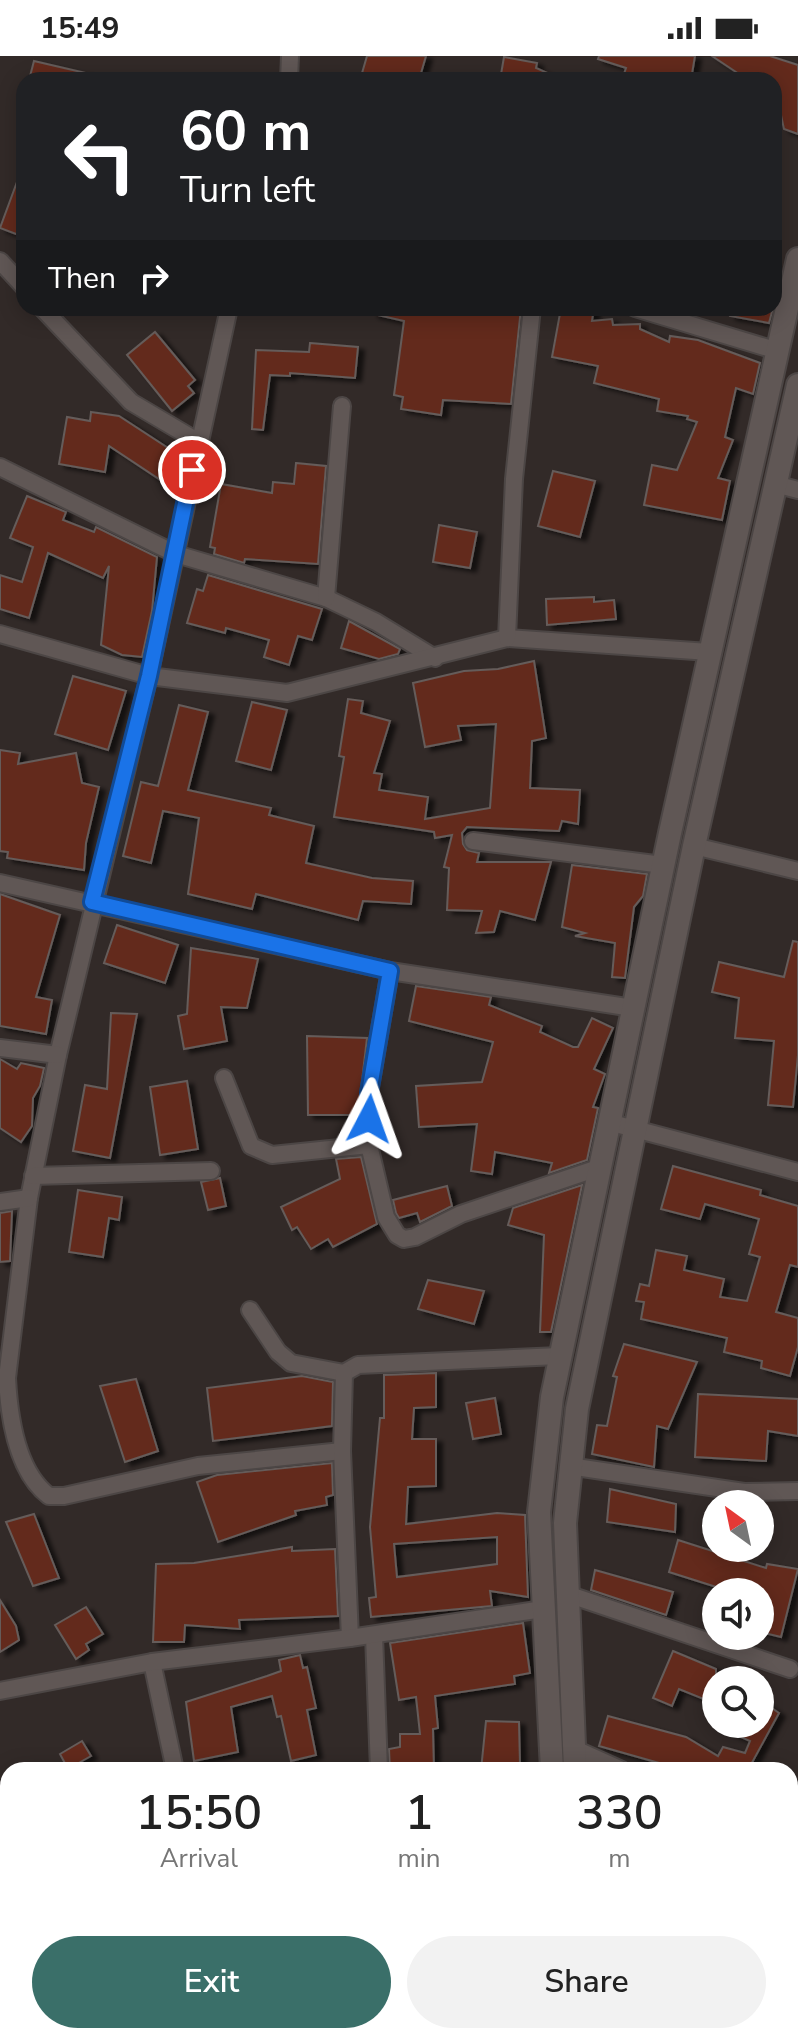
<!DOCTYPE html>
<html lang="en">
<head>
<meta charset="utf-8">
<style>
	:root { --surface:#fff; --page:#f2f2f2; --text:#222; --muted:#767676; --accent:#3a6f69 }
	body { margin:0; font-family:"Nunito Sans",sans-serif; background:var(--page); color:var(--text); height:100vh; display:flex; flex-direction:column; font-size:30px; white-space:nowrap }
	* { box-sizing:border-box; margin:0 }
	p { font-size:26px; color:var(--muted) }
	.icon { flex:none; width:44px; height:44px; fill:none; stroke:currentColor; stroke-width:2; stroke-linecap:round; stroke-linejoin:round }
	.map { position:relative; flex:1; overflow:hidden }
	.sheet { position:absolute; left:0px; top:1706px; width:798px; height:282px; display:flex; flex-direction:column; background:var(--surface); border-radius:24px 24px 0 0; box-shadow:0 4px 20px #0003 }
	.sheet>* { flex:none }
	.hud { position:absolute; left:16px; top:16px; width:766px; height:244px; border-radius:24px; box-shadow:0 4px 20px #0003; background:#202124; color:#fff; overflow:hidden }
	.needle { width:52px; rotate:327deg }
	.controls { position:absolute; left:702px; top:1434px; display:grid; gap:16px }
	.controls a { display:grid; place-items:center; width:72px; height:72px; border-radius:50%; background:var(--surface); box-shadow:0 4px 20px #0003; font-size:40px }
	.pin { position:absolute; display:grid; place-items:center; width:68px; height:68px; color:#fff; margin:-34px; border:4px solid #fff; border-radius:50%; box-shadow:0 2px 8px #0007 }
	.me { position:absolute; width:88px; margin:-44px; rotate:4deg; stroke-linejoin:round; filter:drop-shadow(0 0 6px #0008) }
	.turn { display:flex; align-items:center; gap:28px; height:168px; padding:0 32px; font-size:36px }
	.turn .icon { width:104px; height:104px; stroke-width:2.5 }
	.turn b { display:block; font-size:56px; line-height:68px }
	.then { display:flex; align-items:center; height:76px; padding:0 32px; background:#0003; gap:16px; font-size:30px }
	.eta { display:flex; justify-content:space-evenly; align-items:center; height:136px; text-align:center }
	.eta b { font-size:48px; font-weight:600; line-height:56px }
	.cta { display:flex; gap:16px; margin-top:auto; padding:16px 32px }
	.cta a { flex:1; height:92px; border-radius:48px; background:var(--accent); color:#fff; font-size:32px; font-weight:600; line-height:92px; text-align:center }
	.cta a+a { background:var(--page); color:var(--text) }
	.status { display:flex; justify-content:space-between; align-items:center; height:56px; padding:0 40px; background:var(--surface); direction:ltr }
	.status svg { height:22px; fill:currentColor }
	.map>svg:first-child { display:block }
	.building { fill:#642b1d; stroke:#655c5a; stroke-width:2; fill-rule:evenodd; filter:url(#shadow) }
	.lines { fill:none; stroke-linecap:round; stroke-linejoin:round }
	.minor-casing { stroke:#4c4645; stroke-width:20 }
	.secondary-casing { stroke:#4c4645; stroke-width:26 }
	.minor { stroke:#605755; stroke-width:16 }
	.secondary { stroke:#605755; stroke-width:22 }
	.route-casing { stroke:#114b97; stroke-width:20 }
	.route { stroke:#1a73e8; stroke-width:14 }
</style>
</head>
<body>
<div class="status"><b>15:49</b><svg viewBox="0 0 49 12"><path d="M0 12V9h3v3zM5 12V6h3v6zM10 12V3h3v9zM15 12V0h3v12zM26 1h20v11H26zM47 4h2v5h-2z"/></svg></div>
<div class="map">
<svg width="798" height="1987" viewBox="0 0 798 1987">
	<defs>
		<filter id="shadow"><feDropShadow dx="6" dy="3.5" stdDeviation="2" flood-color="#0009"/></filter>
	</defs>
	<rect width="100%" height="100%" fill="#322a28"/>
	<g class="building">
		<polygon points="367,0 426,0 419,24 360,24"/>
		<polygon points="599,0 695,0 691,24 622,24 626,12 598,3"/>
		<polygon points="712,0 770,0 798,9 798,78 784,73 777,41 774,40 774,24 748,24"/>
		<polygon points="504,1 537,7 536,12 563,24 500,24"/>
		<polygon points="34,5 90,18 89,24 29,24"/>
		<polygon points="24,107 24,181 0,172"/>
		<polygon points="373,252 521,252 511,348 443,344 441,359 401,353 403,341 394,339 404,265 373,258"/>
		<polygon points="561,252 594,252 592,265 612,263 613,269 640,268 640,273 669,286 670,280 698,284 760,307 753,338 736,332 725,381 733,384 718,422 730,425 722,464 644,449 652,409 677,414 697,366 687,363 688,360 657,355 659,343 594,327 598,310 552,301"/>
		<polygon points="731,252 773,252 769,267 730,260"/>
		<polygon points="155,276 195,324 188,330 194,337 172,355 127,299"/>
		<polygon points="310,287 358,291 355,322 290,317 290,320 270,319 263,374 252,373 256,294 309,296"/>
		<polygon points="91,356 119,360 185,403 168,429 109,390 105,416 59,408 67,361 90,365"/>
		<polygon points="296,407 326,410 318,508 245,503 244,507 214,498 215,492 210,491 221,428 272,437 273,426 294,428"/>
		<polygon points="553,415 595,425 580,481 538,470"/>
		<polygon points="27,440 66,456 63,464 94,476 96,471 157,501 152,555 142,601 122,599 101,589 109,510 103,522 48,497 29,562 0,553 0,519 22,526 33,491 10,482"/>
		<polygon points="439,469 477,476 470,512 433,506"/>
		<polygon points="208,519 322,553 312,584 298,580 289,609 264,601 269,584 226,572 225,577 187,567 197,533 203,535"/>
		<polygon points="594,541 594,546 614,544 616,563 547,569 546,543"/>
		<polygon points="349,565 400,593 398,598 379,603 341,592"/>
		<polygon points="534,605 546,682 532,685 530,732 580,734 578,768 562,765 559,775 467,771 462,777 463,788 467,794 479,797 477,806 551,806 535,864 500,855 494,876 476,877 482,855 447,854 449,812 444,811 452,779 435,782 434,776 334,761 344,701 339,700 348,643 363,645 361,657 390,665 374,717 382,718 379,734 428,741 425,763 490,752 496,668 458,670 461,684 425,691 413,627 464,615 498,613"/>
		<polygon points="73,620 126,635 108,694 55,678"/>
		<polygon points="252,646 287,654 271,714 236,705"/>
		<polygon points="179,649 208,656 188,734 271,752 269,759 314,770 306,807 372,822 413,825 411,848 363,845 358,864 256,838 252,853 188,838 199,762 163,755 151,807 123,800 141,726 158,730"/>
		<polygon points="0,694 20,697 18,708 76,697 82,727 99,731 86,787 84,814 7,802 8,796 0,795"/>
		<polygon points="572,809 647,818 643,840 634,851 625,922 612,921 615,887 575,880 585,877 562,871"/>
		<polygon points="0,838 60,859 36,941 52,944 46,978 0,970"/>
		<polygon points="117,869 178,889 165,927 104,907"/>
		<polygon points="793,885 798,886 798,999 793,1051 768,1049 774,985 735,982 739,942 712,936 719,906 784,921"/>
		<polygon points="191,892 258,903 247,952 221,951 227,985 184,993 178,960 187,958"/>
		<polygon points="416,930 491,941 489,949 542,970 540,976 573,991 578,991 592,962 613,972 594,1013 605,1018 593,1051 598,1052 587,1104 549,1117 552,1107 495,1096 492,1118 471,1115 477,1068 419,1071 416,1030 482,1026 493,986 409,965"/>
		<polygon points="111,957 137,958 110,1102 73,1095 85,1029 107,1033"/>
		<polygon points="307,980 367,982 358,1059 308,1059"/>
		<polygon points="0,1003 17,1013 21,1007 44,1012 40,1030 33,1042 32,1070 21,1086 0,1072"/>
		<polygon points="187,1025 198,1093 160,1099 150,1031"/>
		<polygon points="361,1101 377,1168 333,1191 328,1183 311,1193 297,1171 292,1174 281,1151 340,1123 336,1103"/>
		<polygon points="673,1110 761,1134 760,1139 798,1150 798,1211 790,1209 776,1256 798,1262 798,1291 790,1320 761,1312 762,1305 724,1296 727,1282 641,1263 644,1246 636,1245 640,1228 649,1230 656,1194 687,1200 684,1214 724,1223 720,1241 747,1245 760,1201 749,1198 759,1163 705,1148 700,1163 661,1153"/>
		<polygon points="220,1122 226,1150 208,1154 201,1126"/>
		<polygon points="582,1129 551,1276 540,1276 544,1179 508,1169 513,1152"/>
		<polygon points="447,1130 452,1150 420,1166 417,1157 399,1162 396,1157 393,1144"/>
		<polygon points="78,1134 122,1141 119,1164 109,1162 103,1201 69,1196"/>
		<polygon points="12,1155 10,1205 0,1206 0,1157"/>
		<polygon points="428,1224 484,1235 474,1268 418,1253"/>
		<polygon points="624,1288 697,1306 668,1373 657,1370 654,1411 592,1398 597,1369 607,1370 617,1321 613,1320"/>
		<path d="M 436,1317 L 436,1351 L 414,1352 L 412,1383 L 436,1383 L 436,1430 L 408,1431 L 406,1468 L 497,1457 L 525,1459 L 528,1541 L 490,1535 L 492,1550 L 371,1561 L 369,1542 L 376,1541 L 370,1471 L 380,1362 L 384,1362 L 384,1319 ZM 497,1481 L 497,1508 L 397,1521 L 394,1488 Z"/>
		<polygon points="302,1320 333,1326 332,1370 213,1385 207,1332"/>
		<polygon points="136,1323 158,1395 125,1406 100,1330"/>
		<polygon points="698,1338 798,1343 798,1380 768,1375 766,1405 695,1401"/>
		<polygon points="495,1342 501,1378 473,1383 466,1347"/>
		<polygon points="332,1407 333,1439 326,1441 327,1449 295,1455 296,1459 218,1486 197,1426 217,1419"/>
		<polygon points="610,1433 676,1448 675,1476 607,1466"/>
		<polygon points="34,1458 59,1522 33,1530 6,1466"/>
		<polygon points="678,1484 766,1512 767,1508 798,1513 781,1581 760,1576 760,1536 732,1536 669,1516"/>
		<polygon points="292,1491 292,1495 335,1493 338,1560 239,1564 240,1573 185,1569 184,1586 153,1586 156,1508 194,1507"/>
		<polygon points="595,1514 673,1536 666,1559 591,1534"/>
		<polygon points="0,1544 16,1570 19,1584 0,1596"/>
		<polygon points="86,1551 103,1578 86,1588 89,1594 76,1603 55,1569"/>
		<polygon points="523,1567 530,1617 514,1620 515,1628 435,1640 438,1672 433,1673 434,1714 390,1714 389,1693 400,1691 400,1678 420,1678 416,1641 399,1644 390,1587"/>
		<polygon points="673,1595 716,1613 716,1648 679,1633 672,1650 653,1642"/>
		<polygon points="300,1599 303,1612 307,1611 316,1652 307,1654 316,1699 291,1705 281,1660 277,1661 272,1640 231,1651 238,1696 194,1705 186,1646 267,1620 281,1615 279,1604"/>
		<polygon points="760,1644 779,1657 748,1714 671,1714 659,1707 599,1690 608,1660 686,1681 718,1700 723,1691 745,1697 750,1685 712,1668 760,1668"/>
		<polygon points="486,1665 519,1666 520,1708 515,1708 515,1714 481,1714"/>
		<polygon points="82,1685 91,1700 68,1713 60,1698"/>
	</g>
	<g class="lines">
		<defs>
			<g id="minor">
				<polyline points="289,24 290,0"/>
				<polyline points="0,205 24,231"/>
				<polyline points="42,252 131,346 197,385"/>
				<path d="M 229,252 L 149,620 L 58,999 L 29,1142 L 7,1322 C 9,1360 17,1416 49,1440 L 64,1440 L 198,1410 L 342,1395"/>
				<polyline points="635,252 778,295"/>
				<polyline points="0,411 176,498 326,542 376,566 435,602"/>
				<polyline points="775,428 798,434"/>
				<polyline points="326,542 342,350"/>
				<polyline points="0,578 149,620 287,637 507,582 709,596"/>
				<polyline points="507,582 514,423 532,252"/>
				<polyline points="473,785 663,809"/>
				<polyline points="694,790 798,815"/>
				<polyline points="0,827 390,915 633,952"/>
				<polyline points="390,915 369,1037 369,1089 386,1161 397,1179 404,1183 415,1181 461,1158 601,1111"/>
				<polyline points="0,992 58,999"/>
				<polyline points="224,1022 251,1090 272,1099 369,1089"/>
				<polyline points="612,1067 798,1116"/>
				<polyline points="33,1120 211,1115"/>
				<polyline points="0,1146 29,1142"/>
				<polyline points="250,1254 278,1296 291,1307 344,1317 358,1309 559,1300"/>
				<polyline points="344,1317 342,1395 350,1582"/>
				<polyline points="569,1410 744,1436 798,1435"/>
				<polyline points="567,1538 790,1613"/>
				<polyline points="374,1579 379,1714"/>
				<polyline points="152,1606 175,1714"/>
				<polyline points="0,1635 152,1606 350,1582 543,1553"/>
				<polyline points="573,1692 622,1714"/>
				<polyline points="0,1779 8,1803"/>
				<polyline points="790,1802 798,1807"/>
				<polyline points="0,1942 8,1941"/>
				<polyline points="65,1980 68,1987"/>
			</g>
			<g id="secondary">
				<polyline points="552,1714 539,1456 552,1341 670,777 798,203"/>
				<polyline points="575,1714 565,1467 577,1353 694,790 798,329"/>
				<polyline points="580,1980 581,1987"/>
				<polyline points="604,1980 605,1987"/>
			</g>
		</defs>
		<use href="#minor" class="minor-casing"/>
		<use href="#secondary" class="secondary-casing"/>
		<use href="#minor" class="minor"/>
		<use href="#secondary" class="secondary"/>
	</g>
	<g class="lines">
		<defs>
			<polyline id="route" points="192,414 149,620 92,846 390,915 369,1037 369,1063"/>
		</defs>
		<use href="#route" class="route-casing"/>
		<use href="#route" class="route"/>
	</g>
</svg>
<div class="controls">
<a><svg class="needle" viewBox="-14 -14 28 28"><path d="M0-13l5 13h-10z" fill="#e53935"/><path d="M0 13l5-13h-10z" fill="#767676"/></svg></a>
<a><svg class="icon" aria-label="sound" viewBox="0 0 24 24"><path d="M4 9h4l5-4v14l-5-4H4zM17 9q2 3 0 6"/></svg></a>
<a><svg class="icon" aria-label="search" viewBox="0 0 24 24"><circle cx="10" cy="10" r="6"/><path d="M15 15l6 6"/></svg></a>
</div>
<div class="pin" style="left:192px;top:414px;background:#d93025"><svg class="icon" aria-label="arrive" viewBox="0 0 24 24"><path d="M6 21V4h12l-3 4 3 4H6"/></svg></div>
<svg class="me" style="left:369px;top:1063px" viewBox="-20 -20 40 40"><path d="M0-17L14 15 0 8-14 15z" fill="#1a73e8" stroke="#fff" stroke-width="4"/></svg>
<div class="hud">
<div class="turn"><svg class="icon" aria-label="left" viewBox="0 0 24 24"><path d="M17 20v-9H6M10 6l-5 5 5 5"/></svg><div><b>60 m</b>Turn left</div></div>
<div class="then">Then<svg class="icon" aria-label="right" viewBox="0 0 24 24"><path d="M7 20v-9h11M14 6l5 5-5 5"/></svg></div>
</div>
<section class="sheet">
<div class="eta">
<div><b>15:50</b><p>Arrival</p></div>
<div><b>1</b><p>min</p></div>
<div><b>330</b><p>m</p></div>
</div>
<div class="cta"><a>Exit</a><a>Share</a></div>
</section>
</div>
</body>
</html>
